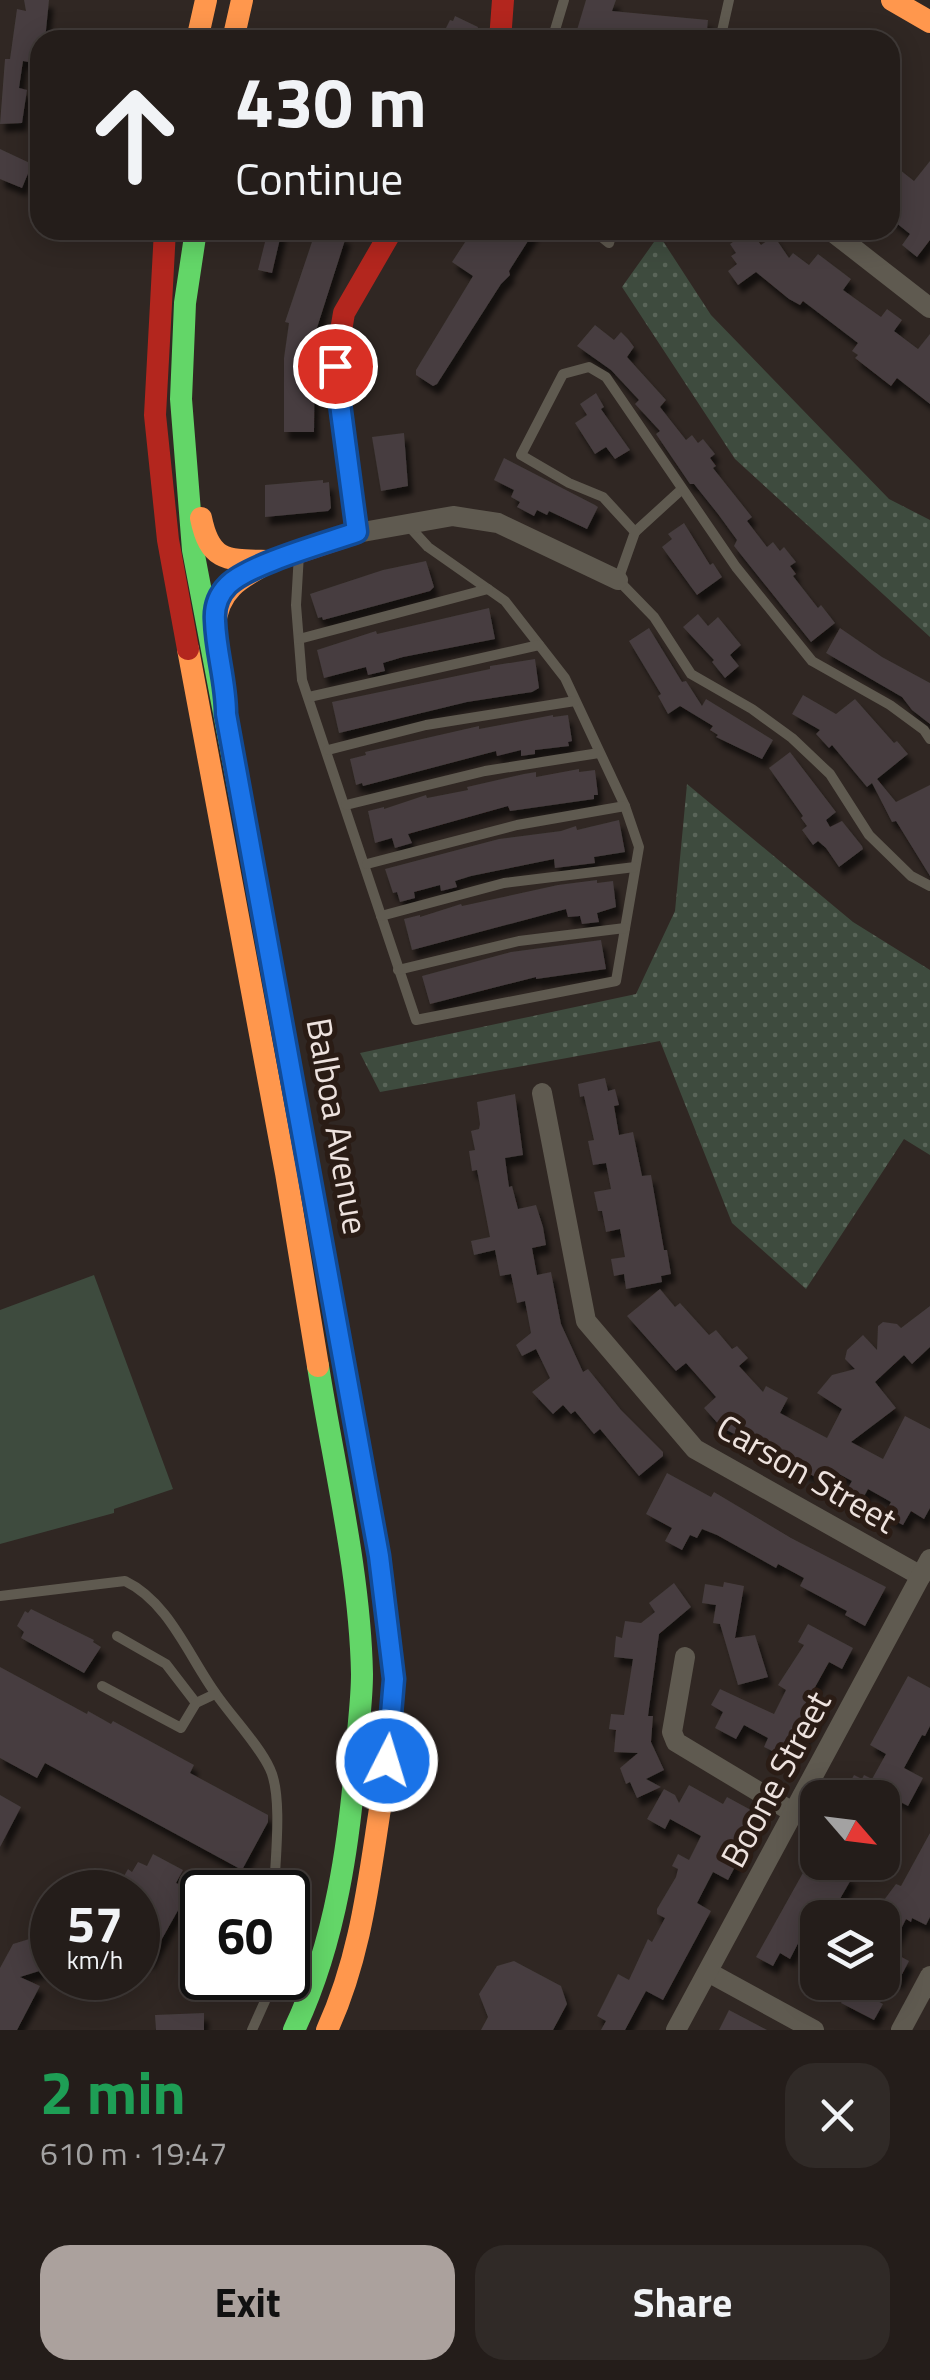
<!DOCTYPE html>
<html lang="en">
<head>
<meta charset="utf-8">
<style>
	:root { --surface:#241d1a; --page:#302a27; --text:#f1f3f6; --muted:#a3a2a2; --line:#413b39; --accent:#aba19d }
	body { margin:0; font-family:"Titillium Web",sans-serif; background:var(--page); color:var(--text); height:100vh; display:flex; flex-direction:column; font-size:38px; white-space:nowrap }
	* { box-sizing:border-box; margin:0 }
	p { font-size:32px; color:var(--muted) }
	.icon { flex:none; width:55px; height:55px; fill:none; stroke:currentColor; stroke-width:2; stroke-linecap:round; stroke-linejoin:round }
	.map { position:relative; height:2030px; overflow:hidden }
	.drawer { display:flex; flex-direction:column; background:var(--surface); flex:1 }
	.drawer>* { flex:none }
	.top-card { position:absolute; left:30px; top:30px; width:870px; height:210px; border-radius:30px; box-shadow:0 5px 25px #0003,0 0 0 2px var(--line); background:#241d1a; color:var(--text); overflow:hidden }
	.needle { width:65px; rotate:118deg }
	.fabs { position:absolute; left:800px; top:1780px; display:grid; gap:20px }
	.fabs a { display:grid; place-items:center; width:100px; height:100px; border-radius:20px; background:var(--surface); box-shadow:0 5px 25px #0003,0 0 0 2px var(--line); font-size:50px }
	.speed { position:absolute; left:30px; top:1870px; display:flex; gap:20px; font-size:50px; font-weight:700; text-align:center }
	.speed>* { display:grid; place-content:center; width:130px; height:130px; border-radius:50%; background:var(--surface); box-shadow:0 5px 25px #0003,0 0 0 2px var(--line); line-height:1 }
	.speed small { font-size:25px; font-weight:400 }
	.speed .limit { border:5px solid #111; border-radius:15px; background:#fff; color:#111 }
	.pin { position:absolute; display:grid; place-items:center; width:85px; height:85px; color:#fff; margin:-42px; border:5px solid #fff; border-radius:50%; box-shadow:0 2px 10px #0007 }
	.me { position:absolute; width:110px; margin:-55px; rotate:5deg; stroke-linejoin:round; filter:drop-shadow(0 0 8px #0008) }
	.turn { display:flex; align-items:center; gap:35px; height:210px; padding:0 40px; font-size:45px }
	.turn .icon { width:130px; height:130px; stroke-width:2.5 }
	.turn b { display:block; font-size:70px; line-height:85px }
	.round { display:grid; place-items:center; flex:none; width:105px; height:105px; border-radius:30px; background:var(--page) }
	.summary { display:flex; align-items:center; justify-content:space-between; height:170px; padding:0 40px }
	h1 { font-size:60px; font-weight:700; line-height:75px; color:#1e9e55 }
	.cta { display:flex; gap:20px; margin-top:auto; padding:20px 40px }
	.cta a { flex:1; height:115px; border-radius:30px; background:var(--accent); color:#111; font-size:40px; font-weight:700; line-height:115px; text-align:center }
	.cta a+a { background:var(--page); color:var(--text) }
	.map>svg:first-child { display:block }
	.grass { fill:url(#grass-dots) }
	.pitch { fill:#3e4b3e }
	.building { fill:#463e3f; filter:url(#shadow) }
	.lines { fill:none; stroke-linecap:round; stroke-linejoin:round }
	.lane { stroke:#5f5a50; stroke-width:10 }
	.street { stroke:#5f5a50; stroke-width:20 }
	.fast { stroke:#63d668; stroke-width:22 }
	.slow { stroke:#ff974d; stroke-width:22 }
	.jam { stroke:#b3261e; stroke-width:22 }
	.route-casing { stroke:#114b97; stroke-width:25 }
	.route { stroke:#1a73e8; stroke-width:18 }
	.labels { text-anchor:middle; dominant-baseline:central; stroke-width:10; stroke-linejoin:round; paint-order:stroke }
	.street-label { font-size:35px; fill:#ede2de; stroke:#2a1c15 }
</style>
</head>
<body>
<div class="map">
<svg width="930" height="2030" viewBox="0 0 930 2030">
	<defs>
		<pattern id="grass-dots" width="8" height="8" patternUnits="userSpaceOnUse" patternTransform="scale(2.5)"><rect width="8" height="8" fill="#3e4b3e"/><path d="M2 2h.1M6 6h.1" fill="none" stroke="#5a6559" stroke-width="1.8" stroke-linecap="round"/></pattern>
		<filter id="shadow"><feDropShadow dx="4.5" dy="8" stdDeviation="2.5" flood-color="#0009"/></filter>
	</defs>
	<rect width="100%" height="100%" fill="#302723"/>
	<g class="grass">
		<polygon points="659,235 711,315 889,499 930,520 930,637 735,459 622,287"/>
		<polygon points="687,784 853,922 930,970 930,1155 904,1139 806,1289 732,1223 660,1041 380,1092 360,1053 636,994 675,911"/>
	</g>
	<polygon class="pitch" points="94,1275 173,1489 114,1509 114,1513 0,1544 0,1310"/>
	<g class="building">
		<polygon points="24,0 49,0 45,40 40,40 40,64 23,61 19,88 27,90 22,123 0,124 5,59 10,59 17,9 26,11"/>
		<polygon points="586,0 616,0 612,11 708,20 706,40 574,40"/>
		<polygon points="455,16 478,27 475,40 440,40 450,20 453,21"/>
		<polygon points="0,149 32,164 22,188 0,179"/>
		<polygon points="930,161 930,240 917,257 902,245 910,234 890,218 890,162 914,181"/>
		<polygon points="268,230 282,230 272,273 258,270"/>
		<polygon points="316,230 333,230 346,237 315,334 314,432 284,432 284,358 289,323 285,322"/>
		<polygon points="473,230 535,230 509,271 510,275 501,284 437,384 433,386 416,375 416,370 473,276 452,262"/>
		<polygon points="750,230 761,245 774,236 789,258 793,253 809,265 818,254 851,279 843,290 881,317 887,309 902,320 894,331 918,349 930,334 930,404 897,378 891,386 855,358 858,355 852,351 858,343 803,301 800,305 789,299 756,272 738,285 728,271 737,264 731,256 736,253 730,244"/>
		<polygon points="595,325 614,340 621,332 628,339 634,347 627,357 666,400 660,407 686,440 692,435 698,443 703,439 715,454 710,458 716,466 713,468 752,517 747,521 767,547 773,542 780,551 784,547 796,562 790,566 796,574 793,576 818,608 821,605 835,623 811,642 734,546 737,540 718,514 694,484 690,484 656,434 660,431 635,404 639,400 611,370 577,346"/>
		<polygon points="596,393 604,407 601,409 630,450 615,459 606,447 595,454 575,423 587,415 580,404"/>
		<polygon points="404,433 408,486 381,491 372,437"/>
		<polygon points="504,458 595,505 598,507 587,529 549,511 547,515 537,510 534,516 517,507 520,502 511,497 514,490 494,480"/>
		<polygon points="323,480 323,483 329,482 331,508 328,511 265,517 265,485"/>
		<polygon points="684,523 710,565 713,563 722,577 697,595 662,547 672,539 668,534"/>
		<polygon points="426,561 434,587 430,591 323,620 322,617 318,618 310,594 383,570"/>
		<polygon points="489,608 495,639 403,657 383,663 385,671 368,675 366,667 324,678 317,650 376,631 377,634"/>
		<polygon points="698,614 708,626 718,617 741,645 730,655 739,666 725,678 712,662 714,660 683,627"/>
		<polygon points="649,628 682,682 686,681 702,706 706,699 773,740 762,759 716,737 718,735 710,730 713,726 680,706 668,714 658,696 661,694 629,641"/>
		<polygon points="840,628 882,657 930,683 930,724 912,710 902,697 826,653"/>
		<polygon points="535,659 539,688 532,692 467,702 339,733 332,702 490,669 490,666"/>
		<polygon points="803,695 836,714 855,699 894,743 897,741 908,754 877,779 896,802 930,785 930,876 896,821 892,822 872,783 867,787 832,745 829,748 816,734 820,730 792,714"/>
		<polygon points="553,715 553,717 568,715 572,741 568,742 569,746 535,750 535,754 521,756 521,750 497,756 496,751 363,786 362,783 356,785 350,759 366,755 365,752 479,726 479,729"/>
		<polygon points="790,752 836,812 826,820 830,827 842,821 862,846 863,849 839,867 826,848 818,841 813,845 802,830 807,826 801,818 803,816 769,768"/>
		<polygon points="579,769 579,772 595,770 598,795 594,795 594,799 510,811 508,806 408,834 412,843 395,848 392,838 375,843 368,811 384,807 384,809 426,795 427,798 468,790 467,787 524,774 536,772 536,777"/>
		<polygon points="619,820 625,852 594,857 595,863 555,868 554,859 471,876 455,881 457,887 441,891 440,885 414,892 415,898 400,902 397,892 393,893 385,869 499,839 561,831 576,826 577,830"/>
		<polygon points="597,880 597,883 613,881 616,907 597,913 599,922 582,924 580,916 568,917 566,909 412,950 404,919 420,915 420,917 461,904 462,906 558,885"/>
		<polygon points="601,940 606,969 536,979 536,977 430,1004 422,976 511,952"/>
		<polygon points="605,1078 608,1091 615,1089 619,1105 614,1106 619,1135 633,1132 642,1176 651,1175 664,1250 667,1250 671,1274 661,1276 662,1282 626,1289 624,1274 614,1276 611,1259 625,1257 620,1229 606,1232 602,1211 598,1211 594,1192 611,1189 606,1163 593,1165 588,1141 594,1140 584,1096 580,1097 578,1084"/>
		<polygon points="515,1094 523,1155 505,1158 509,1187 512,1186 518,1209 536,1205 543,1227 546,1245 532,1248 537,1275 551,1272 561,1324 583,1372 588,1369 621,1410 663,1452 663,1456 639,1476 600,1429 594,1434 575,1411 571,1414 563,1405 553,1414 532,1392 550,1378 536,1349 522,1356 516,1345 531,1333 525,1301 517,1303 511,1274 500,1276 495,1250 474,1255 471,1241 490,1237 477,1170 472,1171 469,1151 475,1150 471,1131 479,1129 480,1124 477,1102"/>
		<polygon points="660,1289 675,1307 680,1303 709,1335 716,1330 732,1349 737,1346 748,1358 739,1366 763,1392 766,1386 788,1398 780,1413 827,1438 842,1409 817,1393 832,1375 855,1369 845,1359 847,1350 863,1335 877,1350 878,1326 883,1322 897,1324 901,1328 930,1306 930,1347 912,1364 904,1355 875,1382 896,1408 851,1442 883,1459 905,1416 930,1429 930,1508 924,1519 911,1511 903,1525 884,1515 891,1502 868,1489 861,1502 845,1493 852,1481 828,1468 821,1480 721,1427 704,1408 716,1397 686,1363 676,1371 627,1316"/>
		<polygon points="667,1473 711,1497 714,1492 791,1538 886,1587 865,1626 845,1615 847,1611 800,1586 804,1578 778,1564 776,1568 717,1535 702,1529 697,1538 690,1535 682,1550 665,1541 672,1528 646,1514"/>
		<polygon points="724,1582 744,1586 735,1638 755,1635 768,1677 738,1685 720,1624 713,1623 716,1605 702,1603 705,1584 723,1587"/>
		<polygon points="674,1583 691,1607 659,1634 648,1716 653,1716 651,1742 664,1770 646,1779 661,1787 637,1798 630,1782 626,1784 620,1768 638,1753 614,1752 616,1730 609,1729 611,1714 624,1715 633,1659 614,1657 616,1636 622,1638 625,1621 641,1623 655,1612 649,1603"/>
		<polygon points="31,1609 94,1640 93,1642 101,1647 84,1673 21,1638 24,1632 17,1626 25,1611 28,1613"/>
		<polygon points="808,1624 853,1648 842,1669 829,1662 809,1698 824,1706 791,1760 764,1747 768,1738 744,1725 736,1739 715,1728 723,1712 711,1705 720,1689 774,1714 786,1690 778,1685 804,1645 798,1642"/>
		<polygon points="0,1667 87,1714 88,1711 111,1724 113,1721 194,1765 190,1773 268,1815 268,1822 242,1870 45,1763 37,1778 0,1758"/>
		<polygon points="908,1676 930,1688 930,1726 925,1736 922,1735 904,1768 923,1778 908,1806 893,1798 882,1818 882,1798 842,1798 854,1775 862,1779 864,1775 872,1779 886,1754 870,1745"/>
		<polygon points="689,1785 723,1804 727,1797 762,1816 728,1880 713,1872 697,1903 711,1911 663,2000 646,1991 625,2030 601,2030 606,2021 597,2016 618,1974 629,1980 648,1939 652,1942 665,1918 657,1914 657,1909 676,1877 678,1869 672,1866 678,1854 689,1860 701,1836 670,1819 665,1829 647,1819 664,1789 675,1795 679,1803"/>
		<polygon points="0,1795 21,1807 0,1847"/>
		<polygon points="930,1833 930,1917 926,1925 912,1918 911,1922 906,1919 892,1947 898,1950 896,1954 909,1961 898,1982 885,1974 882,1979 884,1900 896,1884 901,1886"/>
		<polygon points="153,1854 183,1870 176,1883 190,1889 149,1962 138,1956 138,1892 115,1892 128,1869 132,1872 138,1862 147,1866"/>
		<polygon points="809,1862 841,1862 837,1869 852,1878 829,1918 818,1918 818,1929 808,1924 790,1959 780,1953 773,1966 756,1957"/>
		<polygon points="52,1932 52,1967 20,1977 40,1986 17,2030 0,2030 0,1968 13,1944"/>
		<polygon points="514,1961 561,1986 567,2004 553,2030 481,2030 488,2017 479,1994 497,1966"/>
		<polygon points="852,1982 880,1982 872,1998 883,2004 874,2020 841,2003"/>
		<polygon points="729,2010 767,2030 719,2030"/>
		<polygon points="204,2013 204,2030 156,2030 155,2015"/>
	</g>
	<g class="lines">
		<g class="lane">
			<polyline points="552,40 564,0"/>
			<polyline points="720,40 729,0"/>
			<polyline points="593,230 609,243 613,230"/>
			<polyline points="635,532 681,490"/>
			<polyline points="299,554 296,605 302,680 416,1020 616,981 639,847 625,806 565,678 505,601 428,547 406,523"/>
			<polyline points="299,639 488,589"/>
			<polyline points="309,697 539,645"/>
			<polyline points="930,739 924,730 890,705 812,661 736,567 606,377 589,367 563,374 521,455 569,483 603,497 635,532 618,580 654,617 691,674 752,709 792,738 830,774 869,835 911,876 930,886"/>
			<polyline points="328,750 426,725 575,701"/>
			<polyline points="346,805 485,771 599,753"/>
			<polyline points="367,864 517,825 625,806"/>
			<polyline points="381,916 504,883 635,867"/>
			<polyline points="398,970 519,941 625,928"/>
			<path d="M 0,1596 L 125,1581 C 169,1602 189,1657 216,1694 C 232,1717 259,1745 270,1769 C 283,1796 275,1862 274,1892"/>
			<polyline points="117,1636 166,1664 196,1703"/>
			<polyline points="102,1686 181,1728 196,1703 215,1694"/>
			<polyline points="252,2030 265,2001 267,1978"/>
		</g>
		<g class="street">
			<polyline points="830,230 930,308"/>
			<polyline points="357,533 453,516 498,523 618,580"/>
			<polyline points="542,1093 586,1321 695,1449 921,1576"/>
			<polyline points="685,1657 672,1732 676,1742 794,1813"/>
			<polyline points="708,1972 814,2030"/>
			<polyline points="676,2030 930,1559"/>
			<polyline points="901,2030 930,1976"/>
		</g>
		<g class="fast">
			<polyline points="196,230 185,303 181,399 193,550 273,970"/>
			<path d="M 294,2030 C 336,1942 350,1840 357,1743 C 359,1720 362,1697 362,1674 C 360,1572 334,1467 318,1366"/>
		</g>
		<g class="slow">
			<polyline points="892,0 930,22"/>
			<polyline points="197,40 206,0"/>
			<polyline points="233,40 242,0"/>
			<path d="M 201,518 C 210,562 227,560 267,561"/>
			<path d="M 215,627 C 217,590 240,578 270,562"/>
			<polyline points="188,649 286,1173 318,1366"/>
			<path d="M 327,2030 C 356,1967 366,1902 376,1835 C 383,1788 391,1743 393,1696"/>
		</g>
		<g class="jam">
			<polyline points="500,40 503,0"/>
			<polyline points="165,230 155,415 168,540 188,649"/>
			<polyline points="270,562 357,533 335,366 344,313 392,230"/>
			<polyline points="273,970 379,1556 394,1679 393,1696"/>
		</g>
	</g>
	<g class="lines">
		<defs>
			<path id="route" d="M 335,366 L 357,532 C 326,543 249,564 228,585 C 218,595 214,608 215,621 C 216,653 226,681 226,714 L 379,1556 L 394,1679 L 387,1761"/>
		</defs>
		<use href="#route" class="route-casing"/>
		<use href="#route" class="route"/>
	</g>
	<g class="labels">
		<g class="street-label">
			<text transform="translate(338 1126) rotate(80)">Balboa Avenue</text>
			<text transform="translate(807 1473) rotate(30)">Carson Street</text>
			<text transform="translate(775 1779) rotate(-62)">Boone Street</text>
		</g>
	</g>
</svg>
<div class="fabs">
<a><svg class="needle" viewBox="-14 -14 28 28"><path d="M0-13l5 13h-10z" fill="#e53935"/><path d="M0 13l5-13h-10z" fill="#a3a2a2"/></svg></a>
<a><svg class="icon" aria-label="layers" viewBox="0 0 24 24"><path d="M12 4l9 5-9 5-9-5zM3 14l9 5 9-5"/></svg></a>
</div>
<div class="speed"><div>57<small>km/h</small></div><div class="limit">60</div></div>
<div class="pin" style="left:335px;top:366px;background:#d93025"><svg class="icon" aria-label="arrive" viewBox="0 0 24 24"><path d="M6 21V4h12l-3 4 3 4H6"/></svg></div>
<svg class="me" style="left:387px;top:1761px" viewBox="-20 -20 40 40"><circle r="17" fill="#1a73e8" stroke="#fff" stroke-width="3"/><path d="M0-11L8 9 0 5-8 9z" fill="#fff"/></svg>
<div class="top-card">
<div class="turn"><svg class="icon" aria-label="ahead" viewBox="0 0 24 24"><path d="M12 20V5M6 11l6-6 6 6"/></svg><div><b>430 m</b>Continue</div></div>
</div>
</div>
<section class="drawer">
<div class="summary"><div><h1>2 min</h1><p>610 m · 19:47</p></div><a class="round"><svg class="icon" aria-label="close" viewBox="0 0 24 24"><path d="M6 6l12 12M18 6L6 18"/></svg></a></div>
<div class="cta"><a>Exit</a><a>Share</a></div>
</section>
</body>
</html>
